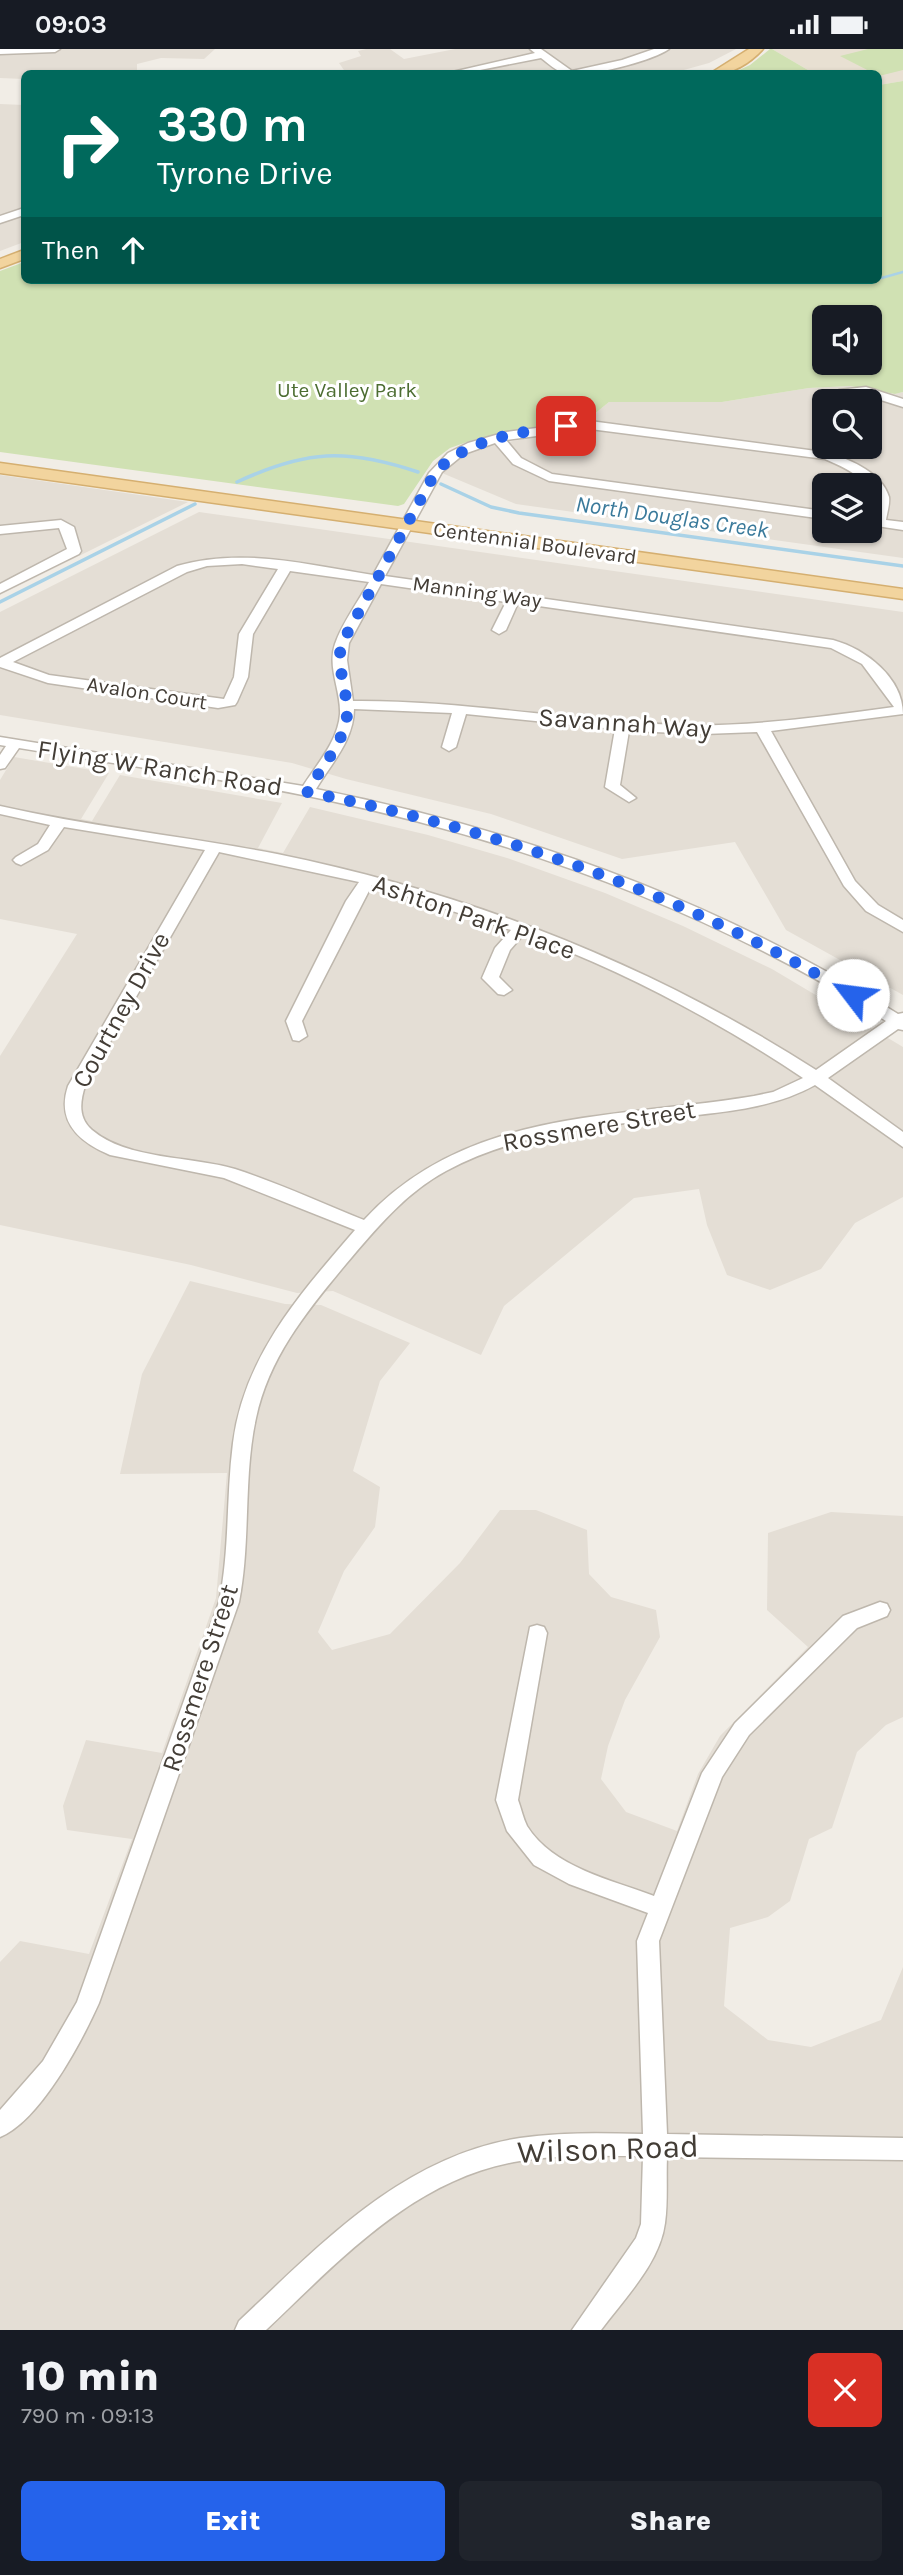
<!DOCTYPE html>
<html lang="en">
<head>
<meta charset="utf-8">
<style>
	:root { --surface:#171b24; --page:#20242c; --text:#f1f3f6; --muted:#9ea1a6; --accent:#2563eb }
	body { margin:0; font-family:Karla,sans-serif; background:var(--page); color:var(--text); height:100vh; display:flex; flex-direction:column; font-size:26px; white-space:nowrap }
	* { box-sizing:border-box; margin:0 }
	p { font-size:23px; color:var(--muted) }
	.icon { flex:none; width:38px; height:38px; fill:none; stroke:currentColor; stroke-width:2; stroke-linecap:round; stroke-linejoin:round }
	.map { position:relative; height:2281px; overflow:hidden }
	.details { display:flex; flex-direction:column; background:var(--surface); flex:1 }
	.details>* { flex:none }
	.banner { position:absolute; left:21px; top:21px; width:861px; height:214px; border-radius:10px; box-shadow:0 2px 5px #0004; background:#00695c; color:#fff; overflow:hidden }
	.controls { position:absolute; left:812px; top:256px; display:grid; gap:14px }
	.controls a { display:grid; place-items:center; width:70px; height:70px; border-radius:10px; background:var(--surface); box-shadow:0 2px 5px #0004; font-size:35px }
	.pin { position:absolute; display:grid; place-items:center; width:60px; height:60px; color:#fff; margin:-30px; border-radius:14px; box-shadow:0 4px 10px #0006 }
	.me { position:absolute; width:77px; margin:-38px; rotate:300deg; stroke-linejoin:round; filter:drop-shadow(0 0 5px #0008) }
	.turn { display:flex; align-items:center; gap:24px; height:147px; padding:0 21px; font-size:32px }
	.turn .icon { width:91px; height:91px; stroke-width:2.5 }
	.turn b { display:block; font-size:49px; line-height:60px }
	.then { display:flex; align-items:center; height:66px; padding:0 21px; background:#0003; gap:14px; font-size:26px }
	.round { display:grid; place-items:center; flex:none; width:74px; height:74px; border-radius:10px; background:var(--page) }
	.headline { display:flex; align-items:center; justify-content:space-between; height:119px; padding:0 21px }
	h1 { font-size:42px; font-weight:800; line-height:52px }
	.primary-button { display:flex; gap:14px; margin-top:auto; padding:14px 21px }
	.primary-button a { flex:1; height:80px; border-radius:10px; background:var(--accent); color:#fff; font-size:28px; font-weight:800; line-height:80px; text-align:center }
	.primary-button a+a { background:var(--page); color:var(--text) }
	.status { display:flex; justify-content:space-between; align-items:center; height:49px; padding:0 35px; background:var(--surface); direction:ltr }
	.status svg { height:19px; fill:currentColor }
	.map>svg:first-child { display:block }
	.residential { fill:#e4ded5; fill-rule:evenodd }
	.education { fill:#e8e0d2 }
	.green { fill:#d0e1b3; fill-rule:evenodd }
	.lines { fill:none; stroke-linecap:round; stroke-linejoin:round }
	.stream-far1 { stroke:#a9d2e7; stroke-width:2.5 }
	.stream { stroke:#a9d2e7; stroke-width:3.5 }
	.minor-casing { stroke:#beb7ad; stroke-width:3 }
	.major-casing { stroke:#d5af70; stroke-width:3 }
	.minor { fill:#fff; fill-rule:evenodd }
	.major { fill:#f2d49e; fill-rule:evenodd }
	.route { stroke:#2563eb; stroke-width:12; stroke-dasharray:0 21.6 }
	.labels { text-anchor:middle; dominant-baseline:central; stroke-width:6; stroke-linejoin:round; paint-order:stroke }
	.far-park-label { font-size:21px; fill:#4c6d31; stroke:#fff }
	.far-street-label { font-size:21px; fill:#433d36; stroke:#fff }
	.far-water-label { font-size:23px; font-style:italic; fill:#3a7a9b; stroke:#fff }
	.street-label { font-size:26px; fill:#433d36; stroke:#fff }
	.near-street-label { font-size:32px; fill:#433d36; stroke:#fff }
</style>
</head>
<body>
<div class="status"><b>09:03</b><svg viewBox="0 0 49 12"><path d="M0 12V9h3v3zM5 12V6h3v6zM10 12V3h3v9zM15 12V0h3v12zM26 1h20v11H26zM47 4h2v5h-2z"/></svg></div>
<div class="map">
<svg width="903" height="2281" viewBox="0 0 903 2281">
	<rect width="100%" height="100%" fill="#f1ede6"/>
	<g class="residential">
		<polygon points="0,0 215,0 204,10 161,9 137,15 137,24 24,24 24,30 0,29"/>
		<polygon points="366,0 390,0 404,10 455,0 736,0 709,14 673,24 346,24 339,14 361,7 358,2"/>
		<polygon points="0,55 24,56 24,193 0,202"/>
		<path d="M 850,337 L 895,345 L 903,343 L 903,509 L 516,455 L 442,424 L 463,406 L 482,398 L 576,380 L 609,353 L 722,353 L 809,339 ZM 824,352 L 870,352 L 870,397 L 824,397 ZM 824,436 L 870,436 L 870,481 L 824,481 Z"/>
		<polygon points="0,426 188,453 0,546"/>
		<polygon points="199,463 903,563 903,946 786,881 735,793 622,810 491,765 346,730 292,714 0,666 0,563"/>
		<polygon points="14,708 109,724 81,770 92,772 120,726 282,754 258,799 283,804 310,758 428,786 507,809 605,844 683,877 772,920 903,998 903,1148 855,1174 821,1220 770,1241 727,1226 707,1176 699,1140 634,1149 504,1257 481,1306 333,1242 297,1244 191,1216 0,1176 0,1007 77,885 0,870 0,731"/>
		<polygon points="190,1232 285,1255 321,1256 410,1294 380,1332 353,1422 380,1438 375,1478 344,1522 318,1583 332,1601 390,1585 460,1514 500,1461 536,1461 587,1481 589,1525 611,1548 656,1561 660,1588 625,1651 608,1697 601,1730 626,1763 677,1782 698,1725 720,1687 808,1598 767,1561 768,1484 831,1463 903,1467 903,1668 886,1676 857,1703 832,1779 809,1790 790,1852 768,1868 730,1879 724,1957 768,1991 811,1998 881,1971 903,1918 903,2281 0,2281 0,1913 20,1892 89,1905 132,1790 67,1781 63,1757 86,1691 162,1704 216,1549 227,1424 120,1425 142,1325"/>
	</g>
	<polygon class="education" points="772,0 903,0 903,32 879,36 878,24 813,24"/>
	<g class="green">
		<polygon points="770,0 772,0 813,24 733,24 750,16"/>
		<polygon points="868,0 903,0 903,21 879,27 840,7"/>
		<path d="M 903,32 L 903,343 L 895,345 L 850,337 L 809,339 L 722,353 L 609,353 L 587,371 L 557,374 L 473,391 L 450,399 L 433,412 L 404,455 L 398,457 L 0,403 L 0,222 L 24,213 L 24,231 L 878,231 L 879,36 ZM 824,268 L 870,268 L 870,313 L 824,313 Z"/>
	</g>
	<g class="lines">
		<g class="stream-far1">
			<polyline points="878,230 903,223"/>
			<polyline points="866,231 872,231"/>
		</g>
		<g class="stream">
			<path d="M 237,433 C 306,401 346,399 418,423"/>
			<polyline points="441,435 491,458 519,464 903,517"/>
			<polyline points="0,553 195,455"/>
		</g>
		<defs>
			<g id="minor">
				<polygon points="0,0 60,0 55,3 0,5"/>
				<path d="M 530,0 L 541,0 L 572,22 L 622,11 L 654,0 L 669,0 C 652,12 584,30 564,24 C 556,22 548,14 541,9 L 465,24 L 448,24 L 535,4 Z"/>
				<polygon points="24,159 24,166 0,174 0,167"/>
				<polygon points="866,338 903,350 903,358 865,346 839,349 833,345 839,341"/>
				<path d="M 590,372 L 831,404 C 852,412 882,424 889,448 C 890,455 887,464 886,471 L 903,473 L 903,481 L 870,476 L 877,450 C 867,429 846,419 825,410 L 590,380 L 506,391 L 521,409 L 552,425 L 824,462 L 824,470 L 549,432 L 513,415 L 495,394 L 464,405 L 442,423 L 385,527 L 833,591 C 866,600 903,629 903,665 L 771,682 L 855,832 L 878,856 L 903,871 L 903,883 L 866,862 L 844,837 L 757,683 L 704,685 L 629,682 L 620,736 L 636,749 L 629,753 L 605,738 L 615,680 L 466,665 L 456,698 L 449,702 L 442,698 L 452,664 L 354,660 C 354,691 331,715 316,740 C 521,781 721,853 898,965 L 903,964 L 903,981 L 898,980 L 828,1029 L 903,1083 L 903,1098 L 815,1036 C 776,1058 732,1062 688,1067 C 649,1071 610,1075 572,1082 C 528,1089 486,1100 446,1122 C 405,1144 376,1180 346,1215 C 307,1262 269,1308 256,1369 C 243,1429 251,1492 239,1553 L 99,1954 C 82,1992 40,2072 0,2088 L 0,2061 L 43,2012 L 77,1953 L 219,1553 C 230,1500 226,1447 233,1394 C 244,1307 300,1245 355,1181 L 224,1129 L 110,1106 C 79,1093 56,1073 68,1037 L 205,801 L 64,778 L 48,801 L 21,816 L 16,814 L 13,811 L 16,808 L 38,795 L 50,776 L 0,765 L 0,757 C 91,778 185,787 277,805 C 469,844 651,915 816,1021 L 886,972 C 714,863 521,792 322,750 C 222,729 120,716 19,699 L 5,719 L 0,720 L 0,706 L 6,697 L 0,696 L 0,688 L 303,737 C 317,715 338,692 340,665 C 341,642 327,618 335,595 C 342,574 358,553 369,533 L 290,522 L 253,585 L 248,628 L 237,653 L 235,656 L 218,659 L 48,634 L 0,618 L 0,609 L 177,517 C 242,498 308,516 373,526 L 429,424 L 448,404 L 468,394 L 506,383 ZM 242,515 L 278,520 L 239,585 L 234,628 L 224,650 L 49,626 L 13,613 L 187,523 L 207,517 ZM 381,535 L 506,553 L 492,581 L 499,585 L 506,581 L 518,554 L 831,599 L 862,615 L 894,658 C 822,668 750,678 677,676 C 569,672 462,651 353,652 L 347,611 L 349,594 ZM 219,803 L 359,833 L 346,852 L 286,972 L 293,991 L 299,992 L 307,987 L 302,972 L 372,836 L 511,881 L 495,899 L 482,929 L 498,945 L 504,946 L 512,941 L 499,928 L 510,901 L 524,885 C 622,921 716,971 803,1029 L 773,1043 L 754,1047 C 616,1070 467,1059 364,1171 C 321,1154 279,1134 235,1120 C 192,1107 127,1111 92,1081 C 78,1069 80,1053 85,1037 Z"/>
				<polygon points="61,471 74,478 81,502 79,505 0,544 0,535 67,500 59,479 0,485 0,477"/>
				<path d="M 880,1553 L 887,1555 L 890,1561 L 887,1567 L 857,1579 L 749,1686 L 722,1728 L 659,1892 L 667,2085 L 903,2089 L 903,2111 L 667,2108 C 666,2129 668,2152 665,2174 C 660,2214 624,2250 601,2281 L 572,2281 L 636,2189 L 641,2175 L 643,2107 C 602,2107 561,2105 520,2112 C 414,2129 340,2211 266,2281 L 235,2281 L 239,2272 C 321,2195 403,2107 520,2089 C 561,2083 602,2084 643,2085 L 637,1892 L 648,1864 L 569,1835 L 534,1816 L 507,1782 L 496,1751 L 530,1578 L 537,1576 L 544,1578 L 547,1584 L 518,1751 C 521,1759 523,1769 527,1777 C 552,1818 612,1831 654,1847 L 702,1724 L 735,1674 L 843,1567 Z"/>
			</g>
			<g id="major">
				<path d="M 749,0 L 763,0 C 749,15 731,26 711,24 Z"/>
				<polygon points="24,201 24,210 0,219 0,210"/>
				<polygon points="0,414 903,540 903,550 0,424"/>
			</g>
		</defs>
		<use href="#minor" class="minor-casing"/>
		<use href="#major" class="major-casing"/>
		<use href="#minor" class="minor"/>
		<use href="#major" class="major"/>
	</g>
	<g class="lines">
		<path class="route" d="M 566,377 C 523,382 465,390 435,424 L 342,594 C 335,616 348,642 347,665 C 346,691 320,720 307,743 C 499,781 685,846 853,946"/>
	</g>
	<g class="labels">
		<g class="far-park-label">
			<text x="347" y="341">Ute Valley Park</text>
		</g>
		<g class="far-street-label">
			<text transform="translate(535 494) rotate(8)">Centennial Boulevard</text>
			<text transform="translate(477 543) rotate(8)">Manning Way</text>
			<text transform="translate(147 644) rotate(9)">Avalon Court</text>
		</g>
		<g class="far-water-label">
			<text transform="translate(672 468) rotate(8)">North Douglas Creek</text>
		</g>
		<g class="street-label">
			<text transform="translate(625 674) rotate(4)">Savannah Way</text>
			<text transform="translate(160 719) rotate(9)">Flying W Ranch Road</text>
			<text transform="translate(474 868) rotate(19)">Ashton Park Place</text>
			<text transform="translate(121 961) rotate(-61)">Courtney Drive</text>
			<text transform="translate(599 1077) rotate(-10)">Rossmere Street</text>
			<text transform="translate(200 1629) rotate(-72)">Rossmere Street</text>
		</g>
		<g class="near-street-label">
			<text transform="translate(608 2100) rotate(-2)">Wilson Road</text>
		</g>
	</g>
</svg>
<div class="controls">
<a><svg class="icon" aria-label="sound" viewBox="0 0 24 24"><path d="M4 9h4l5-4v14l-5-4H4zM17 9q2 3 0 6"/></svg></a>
<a><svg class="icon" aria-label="search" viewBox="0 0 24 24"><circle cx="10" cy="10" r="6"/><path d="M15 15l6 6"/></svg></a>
<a><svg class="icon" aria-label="layers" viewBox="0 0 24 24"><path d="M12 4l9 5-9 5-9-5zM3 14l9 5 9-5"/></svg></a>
</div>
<div class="pin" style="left:566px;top:377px;background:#d93025"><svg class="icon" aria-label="arrive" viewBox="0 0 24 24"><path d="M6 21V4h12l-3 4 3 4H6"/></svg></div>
<svg class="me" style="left:853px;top:946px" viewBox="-20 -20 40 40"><circle r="19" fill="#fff"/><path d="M0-13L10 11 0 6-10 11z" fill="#2563eb"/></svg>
<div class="banner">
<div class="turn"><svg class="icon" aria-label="right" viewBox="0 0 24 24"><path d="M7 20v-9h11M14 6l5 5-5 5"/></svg><div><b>330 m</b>Tyrone Drive</div></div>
<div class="then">Then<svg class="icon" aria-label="ahead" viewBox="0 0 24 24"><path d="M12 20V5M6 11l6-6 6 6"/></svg></div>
</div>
</div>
<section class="details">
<div class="headline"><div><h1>10 min</h1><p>790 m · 09:13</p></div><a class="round" style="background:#d93025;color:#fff"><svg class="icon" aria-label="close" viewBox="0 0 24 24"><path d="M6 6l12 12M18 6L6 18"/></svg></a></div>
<div class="primary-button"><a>Exit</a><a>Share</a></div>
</section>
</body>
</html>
